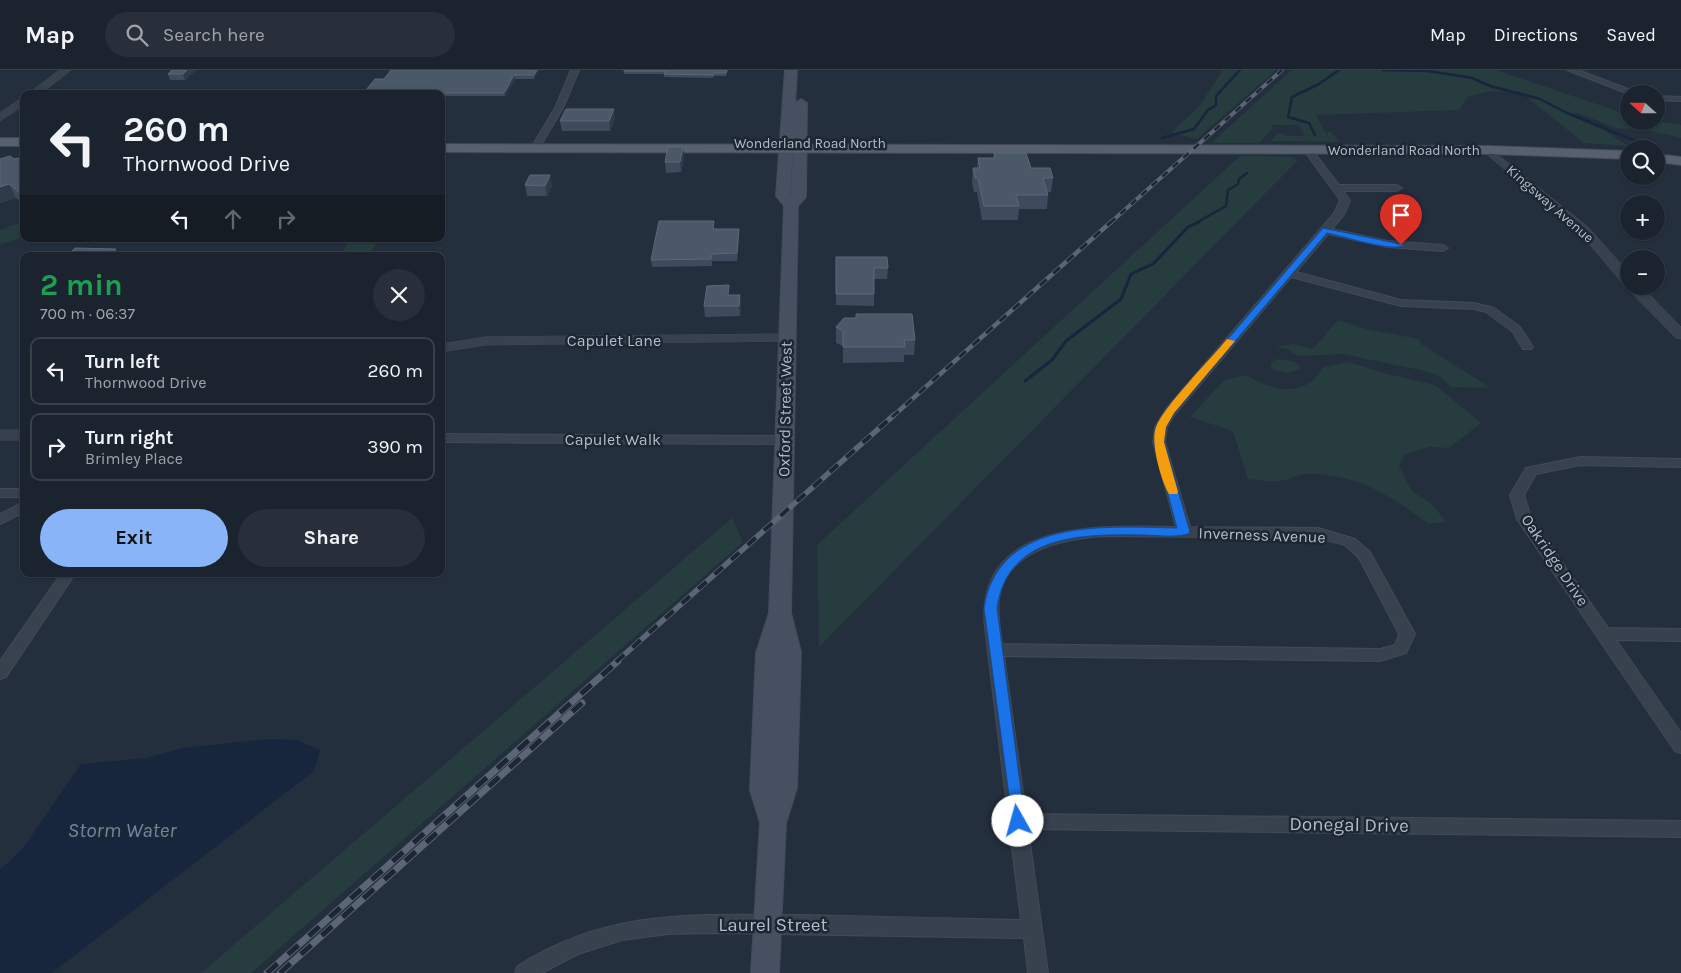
<!DOCTYPE html>
<html lang="en">
<head>
<meta charset="utf-8">
<style>
	:root { --surface:#1b232e; --page:#282f3a; --text:#f1f3f6; --muted:#a0a4aa; --line:#39404a; --accent:#8ab4f8 }
	body { margin:0; font-family:Karla,sans-serif; background:var(--page); color:var(--text); height:100vh; display:flex; flex-direction:column; font-size:19px; white-space:nowrap }
	* { box-sizing:border-box; margin:0 }
	p { font-size:16px; color:var(--muted) }
	.icon { flex:none; width:28px; height:28px; fill:none; stroke:currentColor; stroke-width:2; stroke-linecap:round; stroke-linejoin:round }
	.map { position:relative; flex:1; overflow:hidden }
	.panel { position:absolute; left:20px; top:182px; width:425px; height:325px; display:flex; flex-direction:column; background:var(--surface); border-radius:10px; box-shadow:0 1px 4px #0004,0 0 0 1px var(--line) }
	.panel>* { flex:none }
	.top-card { position:absolute; left:20px; top:20px; width:425px; height:152px; border-radius:10px; box-shadow:0 1px 4px #0004,0 0 0 1px var(--line); background:#1b232e; color:var(--text); overflow:hidden }
	.needle { width:32px; rotate:291deg }
	.tools { position:absolute; left:1620px; top:15px; display:grid; gap:10px }
	.tools a { display:grid; place-items:center; width:45px; height:45px; border-radius:50%; background:var(--surface); box-shadow:0 1px 4px #0004,0 0 0 1px var(--line); font-size:25px }
	.pin { position:absolute; display:grid; place-items:center; width:42px; height:42px; color:#fff; margin:-51px -21px; border-radius:50% 50% 50% 0; rotate:-45deg; box-shadow:0 0 5px #0007 }
	.pin .icon { rotate:45deg }
	.me { position:absolute; width:55px; margin:-28px; rotate:353deg; stroke-linejoin:round; filter:drop-shadow(0 0 4px #0008) }
	.turn { display:flex; align-items:center; gap:18px; height:105px; padding:0 20px; font-size:22px }
	.turn .icon { width:65px; height:65px; stroke-width:2.5 }
	.turn b { display:block; font-size:35px; line-height:42px }
	.lanes { display:flex; align-items:center; height:48px; padding:0 20px; background:#0003; justify-content:center; gap:25px; direction:ltr }
	.lanes .off { opacity:.35 }
	.round { display:grid; place-items:center; flex:none; width:52px; height:52px; border-radius:26px; background:var(--page) }
	.headline { display:flex; align-items:center; justify-content:space-between; height:85px; padding:0 20px }
	h1 { font-size:30px; font-weight:700; line-height:38px; color:#1e9e55 }
	.primary-button { display:flex; gap:10px; margin-top:auto; padding:10px 20px }
	.primary-button a { flex:1; height:58px; border-radius:30px; background:var(--accent); color:#111; font-size:20px; font-weight:700; line-height:58px; text-align:center }
	.primary-button a+a { background:var(--page); color:var(--text) }
	ul { padding:0; list-style:none }
	li { display:flex; align-items:center; gap:15px; height:68px; margin:0 10px 8px; padding:0 10px; border:2px solid var(--line); border-radius:10px }
	li div { flex:1 }
	li b { display:block; font-size:19px }
	li em { font-style:normal }
	header { display:flex; align-items:center; gap:30px; box-sizing:border-box; height:70px; padding:0 25px; background:var(--surface); border-bottom:1px solid var(--line) }
	header strong { font-size:24px }
	nav { display:flex; gap:28px; margin-inline-start:auto; font-size:18px }
	.search { width:350px; height:45px; background:var(--page); display:flex; align-items:center; gap:12px; box-sizing:border-box; padding:0 18px; border-radius:28px; color:var(--muted); font-size:19px }
	.map>svg:first-child { display:block }
	.green { fill:#263c3f }
	.water { fill:#17263c }
	.lines { fill:none; stroke-linecap:round; stroke-linejoin:round }
	.stream-far1 { stroke:#17263c; stroke-width:2.5 }
	.stream { stroke:#17263c; stroke-width:3 }
	.minor-casing { stroke:#414a57; stroke-width:2 }
	.tertiary-casing { stroke:#414a57; stroke-width:1 }
	.secondary-casing { stroke:#414a57; stroke-width:2 }
	.primary-casing { stroke:#414a57; stroke-width:2 }
	.minor { fill:#38414e; fill-rule:evenodd }
	.tertiary { fill:#38414e; fill-rule:evenodd }
	.secondary { fill:#465061; fill-rule:evenodd }
	.primary { fill:#56606e; fill-rule:evenodd }
	.rail-far3-casing { stroke:#5a6575; stroke-width:4 }
	.rail-far2-casing { stroke:#5a6575; stroke-width:4.5 }
	.rail-far1-casing { stroke:#5a6575; stroke-width:5.5 }
	.rail-casing { stroke:#5a6575; stroke-width:7 }
	.rail-far3 { stroke:#1d2633; stroke-width:2.5; stroke-dasharray:7; stroke-linecap:butt }
	.rail-far2 { stroke:#1d2633; stroke-width:3; stroke-dasharray:9; stroke-linecap:butt }
	.rail-far1 { stroke:#1d2633; stroke-width:4; stroke-dasharray:11; stroke-linecap:butt }
	.rail { stroke:#1d2633; stroke-width:5; stroke-dasharray:14; stroke-linecap:butt }
	.wall { fill:#3f4b5c }
	.shaded-wall { fill:#2f3b4b }
	.building { fill:#4b5868; stroke:#5c6777 }
	.route { fill:#1a73e8; stroke:#114b97 }
	.slow { fill:#f59e0b }
	.labels { text-anchor:middle; dominant-baseline:central; stroke-width:5; stroke-linejoin:round; paint-order:stroke }
	.far-street-label { font-size:14px; fill:#b4bcc9; stroke:#1d2633 }
	.street-label { font-size:16px; fill:#b4bcc9; stroke:#1d2633 }
	.near-street-label { font-size:19px; fill:#b4bcc9; stroke:#1d2633 }
	.near-water-label { font-size:21px; font-style:italic; fill:#6d86a8; stroke:#1d2633 }
</style>
</head>
<body>
<header>
<strong>Map</strong>
<div class="search"><svg class="icon" aria-label="search" viewBox="0 0 24 24"><circle cx="10" cy="10" r="6"/><path d="M15 15l6 6"/></svg>Search here</div>
<nav><a>Map</a><a>Directions</a><a>Saved</a></nav>
</header>
<div class="map">
<svg width="1681" height="903" viewBox="0 0 1681 903">
	<rect width="100%" height="100%" fill="#242f3e"/>
	<g class="green">
		<polygon points="1223,0 1276,0 1197,69 1171,63 1200,35"/>
		<polygon points="1292,0 1496,0 1629,45 1629,51 1656,51 1681,55 1681,68 1651,61 1616,58 1578,43 1568,44 1605,61 1629,76 1584,73 1519,21 1486,22 1467,27 1459,40 1316,45 1329,69 1327,62 1331,62 1340,72 1271,71 1278,63 1284,64 1286,66 1304,66 1302,63 1304,63 1298,55 1272,55 1273,58 1259,73 1211,73"/>
		<polygon points="1240,86 1292,87 1298,90 819,577 817,475"/>
		<polygon points="24,151 24,166 0,175 0,160"/>
		<polygon points="351,169 379,169 369,186 340,186"/>
		<polygon points="1338,250 1366,259 1419,269 1421,274 1491,318 1451,317 1441,307 1430,302 1343,284 1299,286 1287,279 1275,277 1293,274 1313,279"/>
		<polygon points="1276,289 1294,291 1300,296 1299,300 1286,303 1271,299 1271,293"/>
		<path d="M 1348,292 L 1388,304 L 1435,315 L 1481,353 L 1449,378 L 1430,377 L 1405,384 L 1399,396 L 1412,421 L 1433,435 L 1446,452 L 1428,454 C 1392,425 1353,402 1305,404 C 1296,405 1288,411 1279,411 C 1269,412 1258,410 1248,409 L 1233,361 L 1190,347 L 1224,310 L 1247,305 C 1271,322 1306,328 1322,298 Z"/>
		<polygon points="732,448 743,472 251,903 201,903"/>
	</g>
	<polygon class="water" points="269,669 297,670 320,680 314,701 52,903 0,903 0,800 23,778 81,694 146,688 183,678"/>
	<g class="lines">
		<g class="stream-far1">
			<polyline points="1383,0 1428,1 1472,8 1490,16 1540,29 1567,43 1646,75"/>
			<polyline points="1315,65 1309,53 1288,47 1292,27 1319,14 1339,0"/>
			<polyline points="1162,68 1194,59 1208,40 1216,35 1216,26 1240,0"/>
			<polyline points="1196,153 1226,136 1228,120 1238,114 1239,109 1247,103"/>
		</g>
		<polyline class="stream" points="1025,311 1052,290 1066,271 1121,229 1131,204 1153,194 1188,157 1199,152"/>
		<defs>
			<g id="minor">
				<polygon points="571,0 579,0 563,38 538,80 532,80 531,78 555,38"/>
				<polygon points="1567,0 1578,0 1641,24 1629,24"/>
				<polygon points="1656,26 1681,27 1681,31 1656,30"/>
				<path d="M 1307,76 L 1310,77 L 1339,115 L 1397,115 L 1402,118 L 1397,121 L 1343,121 L 1350,130 L 1345,143 L 1332,159 L 1387,171 L 1443,175 L 1448,178 L 1443,181 L 1387,177 L 1328,164 L 1296,202 L 1401,230 L 1474,233 L 1494,238 L 1520,257 L 1533,277 L 1531,279 L 1523,279 L 1512,261 L 1486,242 L 1474,239 L 1401,236 L 1291,207 L 1175,344 L 1167,357 L 1165,372 L 1190,457 L 1318,458 L 1355,469 L 1370,482 L 1415,564 L 1406,583 L 1380,591 L 1004,586 L 1026,744 L 1681,751 L 1681,767 L 1028,759 L 1048,903 L 1028,903 L 1024,868 L 716,863 L 668,864 L 622,870 L 578,884 L 542,903 L 515,903 L 518,896 C 609,838 694,845 797,845 C 872,846 947,848 1021,850 L 985,558 C 974,448 1102,456 1176,457 L 1153,372 L 1155,357 L 1166,339 L 1335,142 L 1340,130 L 1303,79 ZM 1104,466 L 1318,468 L 1345,475 L 1359,488 L 1399,564 L 1395,575 L 1380,579 L 1002,574 C 1000,559 997,543 999,528 C 1007,479 1064,469 1104,466 Z"/>
				<polygon points="441,364 785,366 791,370 785,374 441,372"/>
				<polygon points="1580,387 1681,389 1681,397 1580,395 1536,404 1524,425 1531,448 1608,558 1681,559 1681,571 1616,570 1681,663 1681,683 1675,681 1517,449 1510,425 1526,398"/>
				<rect x="0" y="419" width="24" height="8"/>
				<polygon points="24,432 24,442 0,454 0,444"/>
				<polygon points="61,504 75,504 6,607 0,609 0,591"/>
			</g>
			<g id="tertiary">
				<polygon points="60,0 71,0 40,24 28,24"/>
				<polygon points="24,27 24,35 0,51 0,43"/>
				<polygon points="1488,77 1588,157 1629,203 1629,216 1641,216 1681,257 1681,269 1676,268 1624,215 1580,163 1484,82 1484,78"/>
				<polygon points="787,264 792,265 794,268 792,271 485,275 441,282 441,274 485,267"/>
				<rect x="0" y="360" width="24" height="10"/>
			</g>
			<polygon id="secondary" points="785,0 797,0 790,125 791,127 795,33 801,29 807,33 806,127 798,136 791,543 801,582 797,718 786,753 779,903 751,903 760,753 750,720 756,583 769,543 784,136 776,126"/>
			<g id="primary">
				<rect x="0" y="68" width="24" height="8"/>
				<polygon points="441,74 1488,76 1629,81 1629,89 1488,84 441,82"/>
				<polygon points="1656,84 1681,87 1681,95 1656,92"/>
			</g>
		</defs>
		<use href="#minor" class="minor-casing"/>
		<use href="#tertiary" class="tertiary-casing"/>
		<use href="#secondary" class="secondary-casing"/>
		<use href="#primary" class="primary-casing"/>
		<use href="#minor" class="minor"/>
		<use href="#tertiary" class="tertiary"/>
		<use href="#secondary" class="secondary"/>
		<use href="#primary" class="primary"/>
		<defs>
			<polyline id="rail-far3" points="1110,153 1282,0"/>
			<polyline id="rail-far2" points="892,347 1111,152"/>
			<polyline id="rail-far1" points="616,592 894,345"/>
			<g id="rail">
				<polyline points="267,903 618,591"/>
				<polyline points="280,903 582,633"/>
			</g>
		</defs>
		<use href="#rail-far3" class="rail-far3-casing"/>
		<use href="#rail-far2" class="rail-far2-casing"/>
		<use href="#rail-far1" class="rail-far1-casing"/>
		<use href="#rail" class="rail-casing"/>
		<use href="#rail-far3" class="rail-far3"/>
		<use href="#rail-far2" class="rail-far2"/>
		<use href="#rail-far1" class="rail-far1"/>
		<use href="#rail" class="rail"/>
	</g>
	<g class="wall">
		<polygon points="196,0 185,10 170,10 168,4"/>
		<polygon points="391,0 539,0 534,9 515,9 505,26 444,26 441,30 441,24 367,24 366,20 384,9"/>
		<polygon points="728,0 726,6 714,6 713,8 664,7 664,4 624,4 624,1"/>
		<polygon points="615,48 610,61 562,61 560,51"/>
		<polygon points="683,77 684,87 681,102 666,103 665,92"/>
		<polygon points="994,83 1053,108 1051,122 1047,122 1048,125 1047,139 1019,139 1018,150 982,150 977,122 974,122 972,112 973,98 977,98 978,88 993,88"/>
		<polygon points="24,87 24,135 16,128 0,133 0,89 14,89"/>
		<polygon points="525,115 552,116 547,126 527,126"/>
		<polygon points="715,158 715,159 739,159 739,166 737,191 712,191 712,196 652,197 651,190"/>
		<polygon points="836,187 888,198 887,209 874,209 874,236 836,235"/>
		<polygon points="730,225 741,235 740,246 705,247 704,236"/>
		<polygon points="836,257 915,270 914,285 904,285 904,292 843,293 843,276 836,273"/>
	</g>
	<g class="shaded-wall">
		<polygon points="187,0 196,0 185,10 183,4"/>
		<polygon points="537,0 539,0 534,9 534,5"/>
		<polygon points="514,5 515,9 505,26 504,23"/>
		<polygon points="444,23 444,26 441,30 441,26"/>
		<polygon points="614,39 615,48 610,61 609,51"/>
		<polygon points="683,77 684,87 681,102 680,92"/>
		<polygon points="550,105 552,116 547,126 545,116"/>
		<polygon points="9,114 16,128 0,133 0,117"/>
		<polygon points="739,159 739,166 737,191 737,183"/>
		<polygon points="116,179 120,186 109,186"/>
		<polygon points="740,225 741,235 740,246 739,236"/>
	</g>
	<g class="building">
		<polygon points="172,0 187,0 183,4 168,4"/>
		<polygon points="391,0 537,0 534,5 514,5 504,23 444,23 441,26 441,24 374,24 366,20 375,9 384,9"/>
		<polygon points="624,0 727,0 726,3 714,3 713,5 664,4 665,1 624,1"/>
		<polygon points="566,39 614,39 609,51 560,51"/>
		<polygon points="668,77 683,77 680,92 665,92"/>
		<polygon points="994,83 1026,83 1031,98 1050,98 1053,108 1043,108 1048,125 1016,125 1019,136 984,136 978,108 975,108 973,98 980,98 978,88 995,88"/>
		<polygon points="10,86 14,89 24,87 24,126 9,114 0,117 0,89"/>
		<polygon points="530,105 550,105 545,116 525,115"/>
		<polygon points="659,151 714,151 713,159 739,159 737,183 712,184 711,189 651,190"/>
		<polygon points="75,178 116,179 109,186 67,186"/>
		<polygon points="836,187 887,187 888,198 874,198 874,224 836,224"/>
		<polygon points="729,215 728,225 740,225 739,236 704,236 707,216"/>
		<polygon points="856,244 912,244 915,270 904,270 905,277 843,277 843,261 836,257 844,248 856,248"/>
	</g>
	<path class="route" d="M 1323,158 L 1405,175 C 1395,183 1342,166 1327,163 L 1174,343 L 1166,357 L 1164,372 L 1190,462 L 1188,464 C 1174,468 1156,465 1142,465 C 1084,464 1007,464 997,538 L 1025,751 L 1023,755 L 1018,757 L 1013,755 L 984,538 C 998,446 1108,457 1177,458 L 1154,372 L 1156,357 L 1167,340 Z"/>
	<path class="slow" d="M 1227,269 L 1235,271 L 1174,343 L 1166,357 L 1164,372 L 1178,422 L 1177,424 L 1169,424 C 1161,411 1150,371 1156,357 C 1164,336 1211,289 1227,269 Z"/>
	<g class="labels">
		<g class="far-street-label">
			<text x="810" y="73">Wonderland Road North</text>
			<text x="1404" y="80">Wonderland Road North</text>
			<text transform="translate(1550 134) rotate(41)">Kingsway Avenue</text>
		</g>
		<g class="street-label">
			<text x="614" y="270">Capulet Lane</text>
			<text transform="translate(785 339) rotate(-89)">Oxford Street West</text>
			<text x="613" y="369">Capulet Walk</text>
			<text transform="translate(1262 465) rotate(2)">Inverness Avenue</text>
			<text transform="translate(1555 490) rotate(56)">Oakridge Drive</text>
		</g>
		<g class="near-street-label">
			<text transform="translate(1349 755) rotate(1)">Donegal Drive</text>
			<text x="773" y="855">Laurel Street</text>
		</g>
		<g class="near-water-label">
			<text x="122" y="760">Storm Water</text>
		</g>
	</g>
</svg>
<div class="tools">
<a><svg class="needle" viewBox="-14 -14 28 28"><path d="M0-13l5 13h-10z" fill="#e53935"/><path d="M0 13l5-13h-10z" fill="#a0a4aa"/></svg></a>
<a><svg class="icon" aria-label="search" viewBox="0 0 24 24"><circle cx="10" cy="10" r="6"/><path d="M15 15l6 6"/></svg></a>
<a>+</a>
<a>−</a>
</div>
<div class="pin" style="left:1401px;top:175px;background:#d93025"><svg class="icon" aria-label="arrive" viewBox="0 0 24 24"><path d="M6 21V4h12l-3 4 3 4H6"/></svg></div>
<svg class="me" style="left:1018px;top:751px" viewBox="-20 -20 40 40"><circle r="19" fill="#fff"/><path d="M0-13L10 11 0 6-10 11z" fill="#1a73e8"/></svg>
<div class="top-card">
<div class="turn"><svg class="icon" aria-label="left" viewBox="0 0 24 24"><path d="M17 20v-9H6M10 6l-5 5 5 5"/></svg><div><b>260 m</b>Thornwood Drive</div></div>
<div class="lanes"><svg class="icon" aria-label="left" viewBox="0 0 24 24"><path d="M17 20v-9H6M10 6l-5 5 5 5"/></svg><svg class="icon off" aria-label="ahead" viewBox="0 0 24 24"><path d="M12 20V5M6 11l6-6 6 6"/></svg><svg class="icon off" aria-label="right" viewBox="0 0 24 24"><path d="M7 20v-9h11M14 6l5 5-5 5"/></svg></div>
</div>
<section class="panel">
<div class="headline"><div><h1>2 min</h1><p>700 m · 06:37</p></div><a class="round"><svg class="icon" aria-label="close" viewBox="0 0 24 24"><path d="M6 6l12 12M18 6L6 18"/></svg></a></div>
<ul>
<li><svg class="icon" aria-label="left" viewBox="0 0 24 24"><path d="M17 20v-9H6M10 6l-5 5 5 5"/></svg><div><b>Turn left</b><p>Thornwood Drive</p></div><em>260 m</em></li>
<li><svg class="icon" aria-label="right" viewBox="0 0 24 24"><path d="M7 20v-9h11M14 6l5 5-5 5"/></svg><div><b>Turn right</b><p>Brimley Place</p></div><em>390 m</em></li>
</ul>
<div class="primary-button"><a>Exit</a><a>Share</a></div>
</section>
</div>
</body>
</html>
